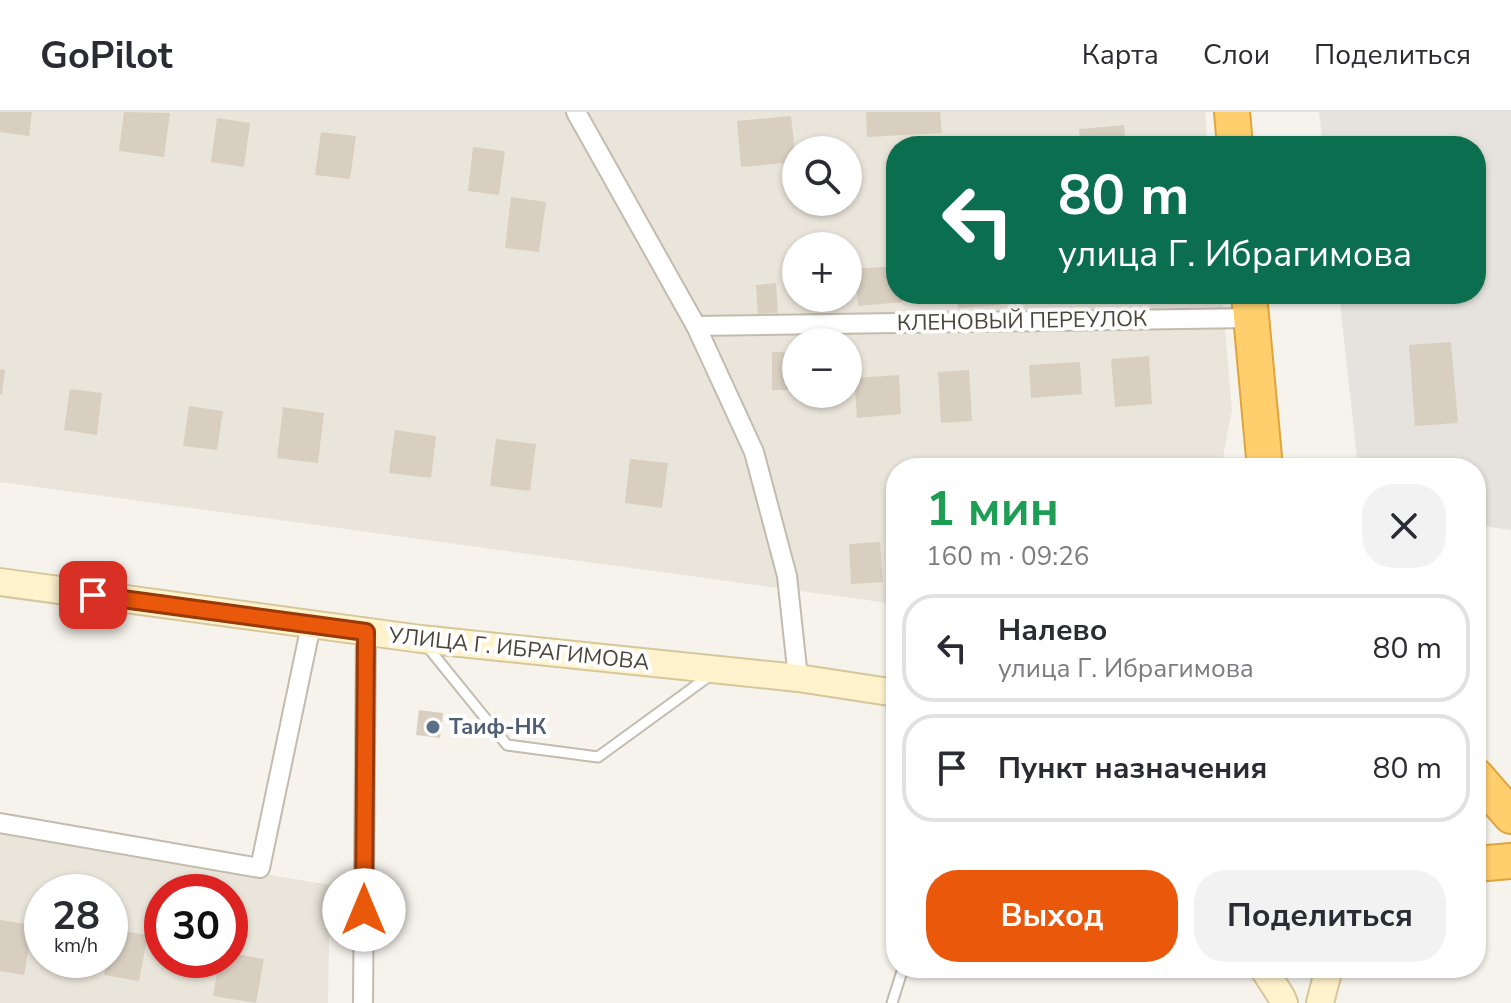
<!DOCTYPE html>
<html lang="ru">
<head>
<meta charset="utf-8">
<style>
	:root { --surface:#fff; --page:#f2f2f3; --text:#2b2b33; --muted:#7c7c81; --line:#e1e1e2; --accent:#ea580c }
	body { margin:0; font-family:"Nunito Sans",sans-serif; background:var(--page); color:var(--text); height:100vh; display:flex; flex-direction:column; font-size:30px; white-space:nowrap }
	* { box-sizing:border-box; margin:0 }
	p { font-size:26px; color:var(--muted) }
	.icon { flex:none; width:44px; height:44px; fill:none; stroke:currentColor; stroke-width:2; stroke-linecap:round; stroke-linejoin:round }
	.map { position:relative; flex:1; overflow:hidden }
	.side { position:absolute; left:886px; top:346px; width:600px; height:520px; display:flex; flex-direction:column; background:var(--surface); border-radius:32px; box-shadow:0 2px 6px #0004 }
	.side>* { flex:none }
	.guide { position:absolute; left:886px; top:24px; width:600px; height:168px; border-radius:32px; box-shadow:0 2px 6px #0004; background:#0b6e4f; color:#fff; overflow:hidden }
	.controls { position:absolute; left:782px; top:24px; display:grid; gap:16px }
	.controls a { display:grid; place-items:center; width:80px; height:80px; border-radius:50%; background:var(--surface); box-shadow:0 2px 6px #0004; font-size:40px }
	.speed { position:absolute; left:24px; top:762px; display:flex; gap:16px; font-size:40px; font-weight:700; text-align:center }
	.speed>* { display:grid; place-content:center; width:104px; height:104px; border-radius:50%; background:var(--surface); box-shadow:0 2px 6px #0004; line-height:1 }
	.speed small { font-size:20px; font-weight:400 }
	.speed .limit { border:12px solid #d22; background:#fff; color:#111 }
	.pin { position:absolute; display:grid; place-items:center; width:68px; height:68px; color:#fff; margin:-34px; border-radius:16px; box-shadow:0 4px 12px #0006 }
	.me { position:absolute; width:88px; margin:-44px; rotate:0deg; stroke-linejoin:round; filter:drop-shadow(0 0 6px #0008) }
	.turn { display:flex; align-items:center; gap:28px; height:168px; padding:0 40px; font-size:36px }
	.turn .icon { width:104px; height:104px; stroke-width:2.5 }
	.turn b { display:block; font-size:56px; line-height:68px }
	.round { display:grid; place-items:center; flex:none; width:84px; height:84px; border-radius:32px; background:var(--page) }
	.headline { display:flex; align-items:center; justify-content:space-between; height:136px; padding:0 40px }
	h1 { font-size:48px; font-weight:700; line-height:60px; color:#1e9e55 }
	.cta { display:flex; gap:16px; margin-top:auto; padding:16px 40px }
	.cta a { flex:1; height:92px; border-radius:32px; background:var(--accent); color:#fff; font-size:32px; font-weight:700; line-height:92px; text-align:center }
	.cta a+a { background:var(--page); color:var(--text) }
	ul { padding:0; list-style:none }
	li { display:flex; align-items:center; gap:24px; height:108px; margin:0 16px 12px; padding:0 24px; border:4px solid var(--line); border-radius:32px }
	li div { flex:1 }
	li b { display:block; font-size:30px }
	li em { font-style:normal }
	header { display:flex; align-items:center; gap:48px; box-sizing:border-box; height:112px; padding:0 40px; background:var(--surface); border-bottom:2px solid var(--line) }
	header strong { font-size:38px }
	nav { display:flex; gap:44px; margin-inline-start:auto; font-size:28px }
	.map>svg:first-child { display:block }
	.residential { fill:#eae5da; fill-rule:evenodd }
	.industrial { fill:#e6e2dd }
	.building { fill:#d8cfc1 }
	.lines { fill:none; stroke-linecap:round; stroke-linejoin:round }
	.lane-casing { stroke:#c2bbae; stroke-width:13 }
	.street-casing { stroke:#c2bbae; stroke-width:22 }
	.secondary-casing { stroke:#d6c79b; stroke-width:30 }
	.highway-casing { stroke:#e0a43c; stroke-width:38 }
	.lane { stroke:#fff; stroke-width:9 }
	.street { stroke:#fff; stroke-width:18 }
	.secondary { stroke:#fff3cd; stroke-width:26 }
	.highway { stroke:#ffcf6e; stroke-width:34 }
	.route-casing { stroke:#983908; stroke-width:20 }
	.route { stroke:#ea580c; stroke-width:14 }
	.service-dot { fill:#5c6f8a; stroke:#fff; stroke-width:3 }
	.labels { text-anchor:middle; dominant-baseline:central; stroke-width:8; stroke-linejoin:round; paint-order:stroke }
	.street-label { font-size:22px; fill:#4b4439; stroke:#fff }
	.service-label { font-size:22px; font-weight:bold; fill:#4e5e75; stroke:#fff; text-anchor:start }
</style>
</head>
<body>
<header>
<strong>GoPilot</strong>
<nav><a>Карта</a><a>Слои</a><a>Поделиться</a></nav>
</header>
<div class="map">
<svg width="1511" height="891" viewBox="0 0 1511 891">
	<rect width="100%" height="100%" fill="#f6f3ec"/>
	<g class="residential">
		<path d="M 0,0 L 1205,0 L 1208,34 L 896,34 L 896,182 L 1222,182 L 1232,298 L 1221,356 L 896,356 L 896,492 L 0,370 ZM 796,38 L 848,38 L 848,90 L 796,90 ZM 796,134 L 848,134 L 848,186 L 796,186 ZM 796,230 L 848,230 L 848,282 L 796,282 Z"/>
		<path d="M 0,718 L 330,773 L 328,891 L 0,891 ZM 42,780 L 110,780 L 110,848 L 42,848 ZM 162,780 L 230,780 L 230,848 L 162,848 Z"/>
	</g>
	<polygon class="industrial" points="1319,0 1511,0 1511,418 1476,413 1476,356 1358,356 1339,182 1476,182 1476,34 1323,34"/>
	<g class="building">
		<polygon points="0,0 32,0 29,24 0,20"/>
		<polygon points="124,0 170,1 164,45 119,39"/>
		<polygon points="866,0 940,0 942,21 867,25"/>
		<polygon points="791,4 796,50 741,55 737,9"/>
		<polygon points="217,6 250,11 244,55 211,50"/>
		<polygon points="1124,13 1126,34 1081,34 1079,17"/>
		<polygon points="321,20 356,24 350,67 315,63"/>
		<polygon points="473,35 505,39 499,83 468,79"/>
		<polygon points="511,85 546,90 539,140 505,136"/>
		<polygon points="896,154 896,182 902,182 903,190 858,194 855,157"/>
		<polygon points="776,171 778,201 758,202 756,173"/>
		<polygon points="957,182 999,182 1000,193 958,196"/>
		<polygon points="1451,230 1458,311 1415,314 1409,233"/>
		<rect x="772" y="240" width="24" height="38"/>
		<polygon points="1149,244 1152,292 1115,295 1111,247"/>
		<polygon points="1080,250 1082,282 1031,286 1029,253"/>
		<polygon points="0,257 5,258 2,282 0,282"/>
		<polygon points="969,258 972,309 941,311 938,260"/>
		<polygon points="899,263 901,302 857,306 854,266"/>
		<polygon points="70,277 102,281 97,323 64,318"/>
		<polygon points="189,294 223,299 217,338 183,334"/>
		<polygon points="283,295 324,301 318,351 277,346"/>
		<polygon points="395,318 436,324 431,366 389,361"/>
		<polygon points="496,327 536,332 530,379 490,374"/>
		<polygon points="630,347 668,351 662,396 625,391"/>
		<polygon points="880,430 883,470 851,472 849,432"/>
		<polygon points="419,598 443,601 440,626 416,623"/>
		<polygon points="0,808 33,813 24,863 0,859"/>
		<polygon points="112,817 148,823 139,869 104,863 107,848 110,848"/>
		<polygon points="230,841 264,847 256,891 213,884 219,848 230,848"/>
	</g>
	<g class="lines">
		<defs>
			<g id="lane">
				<polyline points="426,533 507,633 598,645 712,562"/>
				<polyline points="892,891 903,856"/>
			</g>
			<g id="street">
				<polyline points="576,0 696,214 754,340 787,464 798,566"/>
				<polyline points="696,214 1251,206"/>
				<polyline points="0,711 260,756 311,513"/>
				<polyline points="363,891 366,520"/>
			</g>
			<g id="secondary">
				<polyline points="0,470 421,527 798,566 896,581"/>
				<polyline points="1263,856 1281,884 1284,891"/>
				<polyline points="1320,891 1329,856"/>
			</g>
			<g id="highway">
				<polyline points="1232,0 1235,34"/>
				<polyline points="1249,182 1265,356"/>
				<polyline points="1476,664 1511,704"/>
				<polyline points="1476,752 1511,749"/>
			</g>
		</defs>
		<use href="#lane" class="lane-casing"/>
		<use href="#street" class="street-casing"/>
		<use href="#secondary" class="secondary-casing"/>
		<use href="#highway" class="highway-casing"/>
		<use href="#lane" class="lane"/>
		<use href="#street" class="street"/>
		<use href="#secondary" class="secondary"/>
		<use href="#highway" class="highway"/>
	</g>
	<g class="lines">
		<defs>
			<polyline id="route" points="93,483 366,520 364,798"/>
		</defs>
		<use href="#route" class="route-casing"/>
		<use href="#route" class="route"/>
	</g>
	<circle class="service-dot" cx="433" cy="615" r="8"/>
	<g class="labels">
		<g class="street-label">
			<text transform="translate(1022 209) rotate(-1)">КЛЕНОВЫЙ ПЕРЕУЛОК</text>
			<text transform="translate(519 537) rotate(6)">УЛИЦА Г. ИБРАГИМОВА</text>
		</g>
		<g class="service-label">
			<text x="449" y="615">Таиф-НК</text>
		</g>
	</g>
</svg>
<div class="controls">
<a><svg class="icon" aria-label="search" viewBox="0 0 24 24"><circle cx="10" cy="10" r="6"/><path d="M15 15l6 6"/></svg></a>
<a>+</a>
<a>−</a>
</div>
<div class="speed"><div>28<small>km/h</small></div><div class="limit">30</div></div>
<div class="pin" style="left:93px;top:483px;background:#d93025"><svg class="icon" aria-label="arrive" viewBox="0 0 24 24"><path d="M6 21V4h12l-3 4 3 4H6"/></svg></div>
<svg class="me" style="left:364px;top:798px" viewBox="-20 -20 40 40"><circle r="19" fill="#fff"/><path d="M0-13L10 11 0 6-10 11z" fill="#ea580c"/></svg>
<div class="guide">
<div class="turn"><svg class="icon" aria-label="left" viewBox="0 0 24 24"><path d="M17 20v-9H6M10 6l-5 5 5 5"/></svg><div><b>80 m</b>улица Г. Ибрагимова</div></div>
</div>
<section class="side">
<div class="headline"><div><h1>1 мин</h1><p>160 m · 09:26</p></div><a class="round"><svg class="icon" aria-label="close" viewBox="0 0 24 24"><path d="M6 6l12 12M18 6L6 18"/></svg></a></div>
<ul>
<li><svg class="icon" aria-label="left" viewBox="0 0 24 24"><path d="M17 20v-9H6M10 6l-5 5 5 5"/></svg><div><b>Налево</b><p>улица Г. Ибрагимова</p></div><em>80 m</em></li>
<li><svg class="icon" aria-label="arrive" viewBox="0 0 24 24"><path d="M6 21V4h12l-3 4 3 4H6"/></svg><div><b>Пункт назначения</b></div><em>80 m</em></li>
</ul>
<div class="cta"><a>Выход</a><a>Поделиться</a></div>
</section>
</div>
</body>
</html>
